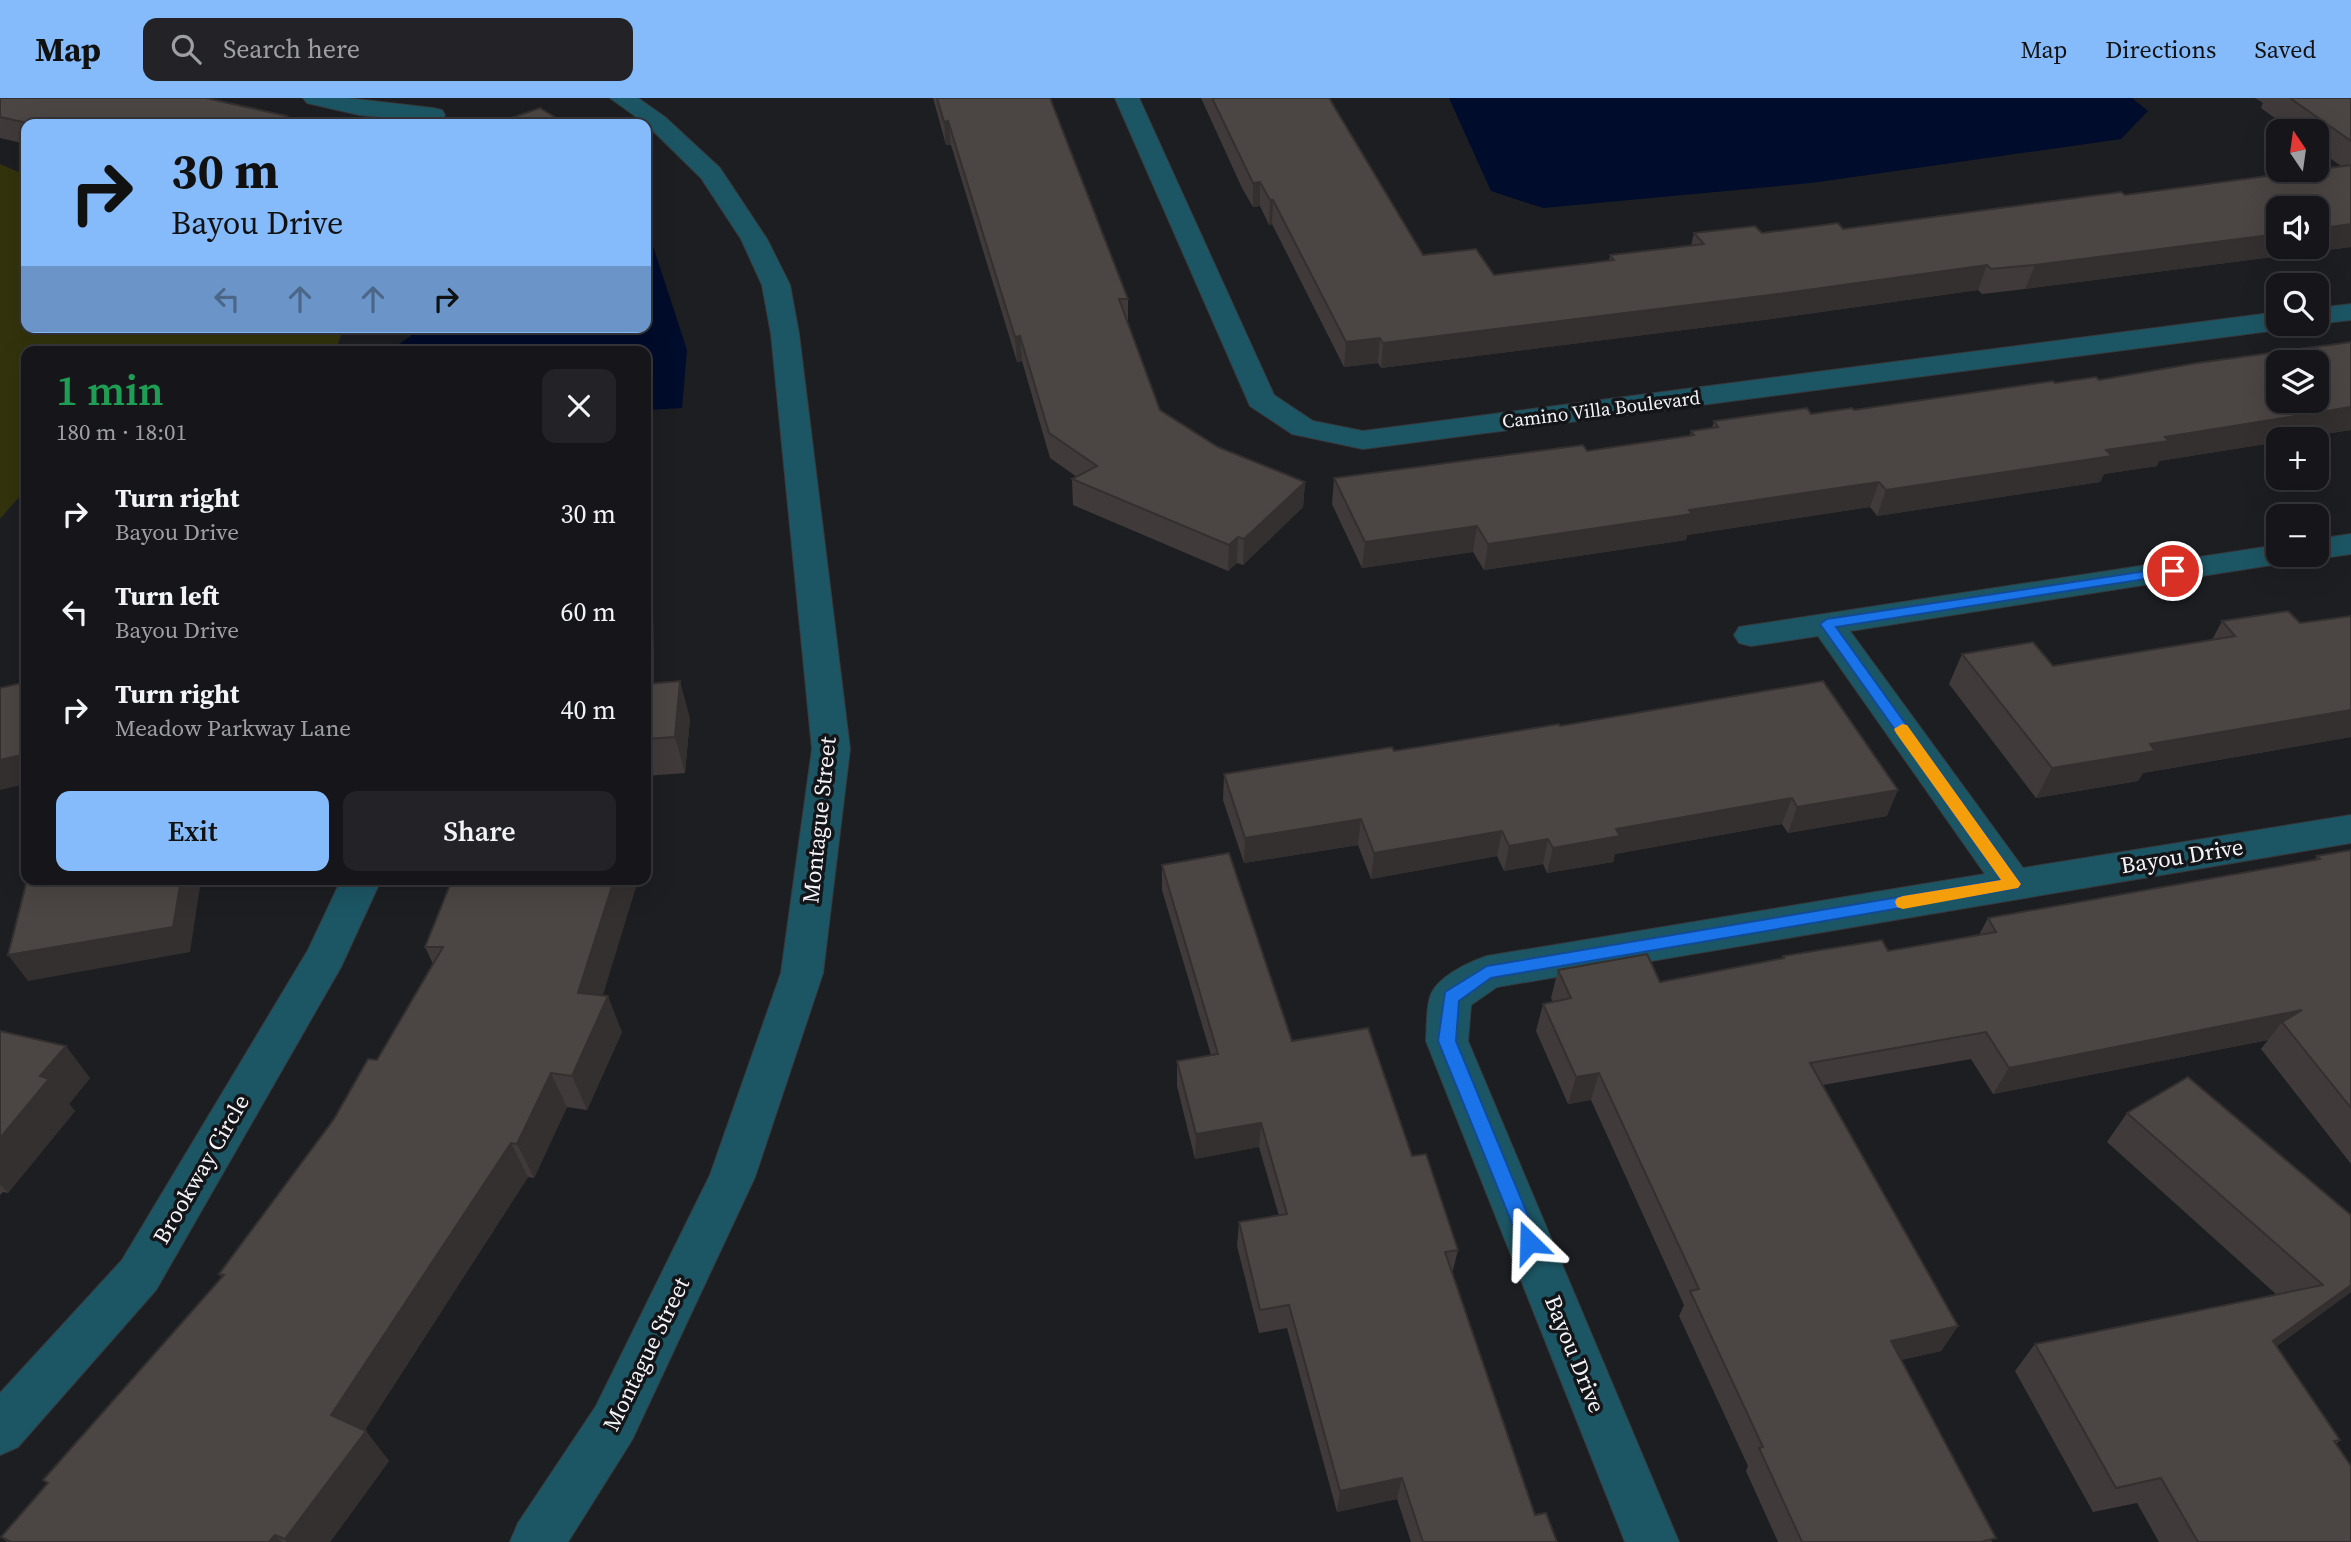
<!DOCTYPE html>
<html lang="en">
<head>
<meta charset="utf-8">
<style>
	:root { --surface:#16161a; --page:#232327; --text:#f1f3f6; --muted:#9e9fa2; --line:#353539; --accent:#86bbfb }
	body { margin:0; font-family:"Source Serif 4",serif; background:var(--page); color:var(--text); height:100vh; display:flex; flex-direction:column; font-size:26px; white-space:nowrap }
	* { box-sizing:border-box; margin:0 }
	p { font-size:23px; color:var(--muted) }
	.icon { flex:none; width:38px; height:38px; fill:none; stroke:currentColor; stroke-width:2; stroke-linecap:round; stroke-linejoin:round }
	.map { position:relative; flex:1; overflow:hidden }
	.details { position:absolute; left:21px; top:248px; width:630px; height:539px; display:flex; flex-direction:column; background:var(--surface); border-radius:14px; box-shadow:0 7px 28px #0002,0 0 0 2px var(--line) }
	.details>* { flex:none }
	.guide { position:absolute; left:21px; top:21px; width:630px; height:214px; border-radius:14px; box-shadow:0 7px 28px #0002,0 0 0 2px var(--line); background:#86bbfb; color:#111; overflow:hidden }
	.needle { width:46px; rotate:347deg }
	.fabs { position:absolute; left:2266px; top:21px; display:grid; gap:14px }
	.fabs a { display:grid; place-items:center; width:63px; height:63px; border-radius:14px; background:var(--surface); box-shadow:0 7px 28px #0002,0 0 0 2px var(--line); font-size:35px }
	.pin { position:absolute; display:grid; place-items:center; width:60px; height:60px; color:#fff; margin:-30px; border:4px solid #fff; border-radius:50%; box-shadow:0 2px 7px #0007 }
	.me { position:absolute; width:77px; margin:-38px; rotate:338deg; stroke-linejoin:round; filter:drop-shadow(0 0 5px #0008) }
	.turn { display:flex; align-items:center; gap:24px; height:147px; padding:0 35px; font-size:32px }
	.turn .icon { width:91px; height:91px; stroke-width:2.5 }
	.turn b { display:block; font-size:49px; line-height:60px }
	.lanes { display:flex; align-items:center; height:66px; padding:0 35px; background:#0003; justify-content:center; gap:35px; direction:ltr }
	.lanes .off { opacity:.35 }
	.round { display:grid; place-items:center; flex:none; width:74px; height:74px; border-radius:14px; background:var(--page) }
	.head { display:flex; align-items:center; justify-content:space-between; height:119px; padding:0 35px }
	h1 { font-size:42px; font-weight:600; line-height:52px; color:#1e9e55 }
	.button { display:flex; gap:14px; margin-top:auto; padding:14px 35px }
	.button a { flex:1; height:80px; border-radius:14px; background:var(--accent); color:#111; font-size:28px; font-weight:600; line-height:80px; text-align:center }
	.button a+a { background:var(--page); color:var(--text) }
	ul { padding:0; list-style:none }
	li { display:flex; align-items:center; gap:21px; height:98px; padding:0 35px }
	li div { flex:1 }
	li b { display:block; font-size:26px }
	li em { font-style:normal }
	header { display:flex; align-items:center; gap:42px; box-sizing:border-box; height:98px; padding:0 35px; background:var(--accent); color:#111 }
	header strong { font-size:33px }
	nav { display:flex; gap:38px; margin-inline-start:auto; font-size:24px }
	.search { width:490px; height:63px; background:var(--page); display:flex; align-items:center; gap:18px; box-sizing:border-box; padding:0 24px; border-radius:14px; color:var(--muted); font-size:26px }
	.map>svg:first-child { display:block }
	.green { fill:#33340d }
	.water { fill:#000c2b }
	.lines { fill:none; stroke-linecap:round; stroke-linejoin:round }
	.minor-casing { stroke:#37383c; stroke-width:2 }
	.minor { fill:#1c5664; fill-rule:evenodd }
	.wall { fill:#403b3a }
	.shaded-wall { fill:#34302f }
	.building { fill:#4b4543; stroke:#34302f; stroke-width:2; fill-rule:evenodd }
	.route { fill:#1a73e8; stroke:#114b97; stroke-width:2 }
	.slow { fill:#f59e0b }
	.labels { text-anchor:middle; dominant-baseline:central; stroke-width:7; stroke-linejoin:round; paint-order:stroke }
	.far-street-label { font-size:19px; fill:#f4f4f8; stroke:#141519 }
	.street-label { font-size:23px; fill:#f4f4f8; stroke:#141519 }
</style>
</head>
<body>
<header>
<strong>Map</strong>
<div class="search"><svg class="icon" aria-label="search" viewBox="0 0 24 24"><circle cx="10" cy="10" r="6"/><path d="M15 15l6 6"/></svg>Search here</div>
<nav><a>Map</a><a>Directions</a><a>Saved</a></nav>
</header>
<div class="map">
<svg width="2351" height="1444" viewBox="0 0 2351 1444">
	<rect width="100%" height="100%" fill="#1d1e22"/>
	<polygon class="green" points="0,66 26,77 26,229 344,229 335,254 26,254 26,391 0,421"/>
	<g class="water">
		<polygon points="1449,0 2132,0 2148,13 2121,41 1811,85 1543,110 1491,93"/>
		<polygon points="646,136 651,142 687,252 682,310 646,312 646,254 387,254 411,238 416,229 646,229"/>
	</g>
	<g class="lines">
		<defs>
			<g id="minor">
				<polygon points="303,0 347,0 433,10 442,12 445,17 442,22 433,24 359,17 307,5"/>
				<polygon points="610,0 638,0 665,19 720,70 767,141 790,187 799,236 850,651 823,875 755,1079 632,1342 568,1444 510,1444 518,1425 596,1308 710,1077 781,875 812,651 771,236 762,187 741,141 701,80 646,26"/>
				<polygon points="1115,0 1139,0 1274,297 1313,323 1363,333 2278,214 2278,226 2290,226 2278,232 1363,351 1292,336 1250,308"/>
				<polygon points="2351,206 2351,222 2317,226 2314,226 2317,226 2317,210"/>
				<polygon points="2351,436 2351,456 2317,461 2304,457 2317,457 2317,441"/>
				<path d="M 2278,447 L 2278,457 L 2295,457 L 2291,464 L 1850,533 L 2023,770 L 2351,717 L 2351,745 L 1497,889 L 1471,907 L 1468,943 L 1679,1444 L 1625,1444 L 1426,943 C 1427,929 1426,912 1430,899 C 1436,879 1469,864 1487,858 L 1985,776 L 1818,538 L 1751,548 L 1739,545 L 1734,537 L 1739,529 Z"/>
				<polygon points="341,782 381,782 341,869 156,1192 18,1349 0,1357 0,1295 122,1162 308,852"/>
			</g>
		</defs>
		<use href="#minor" class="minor-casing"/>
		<use href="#minor" class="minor"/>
	</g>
	<g class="wall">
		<polygon points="0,0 290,26 26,26 26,46 0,40"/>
		<polygon points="933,0 1050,0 1128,201 1128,226 1160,312 1218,349 1305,384 1303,409 1243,467 1237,465 1228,473 1073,407 1072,381 1077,379 1050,360 1022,263 1017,264 951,47 946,47"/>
		<polygon points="1201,0 1329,0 1423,157 1494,177 1609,163 1610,157 1691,148 1694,135 1762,135 1843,131 2125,97 2341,68 2317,51 2317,33 2293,33 2261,10 2263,5 2255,0 2351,0 2351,149 2025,191 1982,196 1978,192 1763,222 1381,270 1378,265 1344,269 1272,126 1269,127 1260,108 1253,109 1242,90"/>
		<polygon points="2351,244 2351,332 2292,341 2278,341 2278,344 2159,363 2157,368 2104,376 2100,384 1877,418 1870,409 1687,437 1686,442 1484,472 1473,454 1362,470 1332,406 1334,380 1587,353 1690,338 1691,333 1712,330 1714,323 1854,312 2055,285 2099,282"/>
		<polygon points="646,481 653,506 654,586 690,620 685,675 646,678"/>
		<polygon points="2351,518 2351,639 2143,675 2138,683 2036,700 1949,586 1962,556 2053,568 2212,542 2222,523 2300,525"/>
		<polygon points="1560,628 1887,718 1788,735 1782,726 1615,756 1613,764 1547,775 1543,766 1504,773 1497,758 1371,781 1358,747 1244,765 1223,702 1224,676 1394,653"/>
		<polygon points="2351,752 2351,1066 2261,951 2268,942 1993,996 1971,961 1823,987 1958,1228 1941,1253 1901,1262 1992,1444 1778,1444 1746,1373 1748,1368 1679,1218 1684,1207 1591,1002 1568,1006 1536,933 1543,906 1553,904 1551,900 1558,872 1660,884 1782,861 1783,858 1888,853 1979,837 1988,820 2315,762 2317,758"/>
		<polygon points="1162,767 1292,943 1412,1058 1458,1152 1452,1176 1535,1417 1557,1444 1411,1444 1397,1401 1337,1414 1287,1230 1259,1235 1237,1148 1239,1124 1279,1118 1259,1049 1195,1061 1177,988 1177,963 1211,957 1162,792"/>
		<polygon points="452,782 638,782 602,898 622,934 587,1012 567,1009 534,1080 528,1079 365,1332 389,1363 330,1444 7,1444 1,1439 47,1385 43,1382 222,1179 219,1176 377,962 433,866 425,849"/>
		<polygon points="0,933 90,980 69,1006 75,1013 8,1095 3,1094 0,1097"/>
		<polygon points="2127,1015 2351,1194 2277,1248 2340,1342 2336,1346 2351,1444 2159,1444 2137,1405 2093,1414 2015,1273 2035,1246 2277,1197 2107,1044"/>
	</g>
	<g class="shaded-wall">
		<polygon points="287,18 290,26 273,26"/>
		<polygon points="948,23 951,47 946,47 944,24"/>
		<polygon points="1260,84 1260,108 1253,109 1253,85"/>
		<polygon points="1270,102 1273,102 1272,126 1269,127"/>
		<polygon points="2351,126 2351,149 2025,191 2035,167 2278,136 2278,149 2317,149 2317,131"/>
		<polygon points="1987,167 1978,192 1763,222 1381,270 1383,245"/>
		<polygon points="1020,238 1022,263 1017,264 1015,239"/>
		<polygon points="1380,240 1378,265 1344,269 1346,244"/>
		<polygon points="2351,309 2351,332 2292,341 2278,341 2278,344 2159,363 2157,368 2104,376 2100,384 1877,418 1886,392 2106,352 2165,339"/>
		<polygon points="1305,384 1303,409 1243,467 1244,441"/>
		<polygon points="1879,384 1870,409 1687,437 1686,442 1484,472 1488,446 1689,412"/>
		<polygon points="1477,428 1473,454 1362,470 1365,444"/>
		<polygon points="1238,439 1237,465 1228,473 1229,447"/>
		<polygon points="646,481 653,506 654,623 646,594"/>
		<polygon points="680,583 690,620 685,675 675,639"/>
		<polygon points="2351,612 2351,639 2143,675 2138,683 2036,700 2052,670 2150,646"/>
		<polygon points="26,656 26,686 0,692 0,662"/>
		<polygon points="1898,692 1887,718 1788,735 1797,709"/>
		<polygon points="1792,700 1782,726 1615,756 1613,764 1547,775 1553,750 1616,731"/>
		<polygon points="1361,721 1358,747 1244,765 1245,740"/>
		<polygon points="1502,733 1497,758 1371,781 1374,755"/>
		<polygon points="1548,741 1543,766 1504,773 1509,748"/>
		<polygon points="181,782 201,782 190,854 28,883 8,857"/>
		<polygon points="614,782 638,782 593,930 578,895"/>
		<polygon points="608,898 622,934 587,1012 572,978"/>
		<polygon points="2302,912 2282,924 2268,942 1993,996 2009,970"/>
		<polygon points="66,948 90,980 69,1006 75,1013 8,1095 0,1086 0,1040 40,978"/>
		<polygon points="551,975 567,1009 534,1080 517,1046"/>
		<polygon points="1599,975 1591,1002 1568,1006 1576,979"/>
		<polygon points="1261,1025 1259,1049 1195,1061 1196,1036"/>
		<polygon points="511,1045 528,1079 356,1346 366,1333 389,1363 330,1444 287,1444 285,1441 331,1317"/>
		<polygon points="2351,1187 2351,1194 2248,1269 2273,1243"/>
		<polygon points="1958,1228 1941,1253 1875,1268 1891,1243"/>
		<polygon points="1402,1380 1397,1401 1337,1414 1340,1393"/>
		<polygon points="275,1437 282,1444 269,1444"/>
	</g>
	<g class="building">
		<polygon points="0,0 206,0 287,18 273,26 32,26 0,19"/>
		<polygon points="937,0 1050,0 1128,201 1119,201 1160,312 1218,349 1305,384 1244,441 1238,439 1229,447 1072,381 1097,368 1049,335 1020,238 1015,239 948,23 944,24"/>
		<polygon points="1212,0 1329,0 1423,157 1476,151 1494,177 1614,162 1610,157 1704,146 1694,135 1755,128 1762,135 1838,125 1843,131 2121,94 2125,97 2351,67 2351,126 2317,131 2317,110 2278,110 2278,136 2035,167 1991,171 1987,167 1770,197 1383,245 1380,240 1346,244 1273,102 1270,102 1260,84 1253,85"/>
		<polygon points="2290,0 2351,0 2351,43"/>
		<polygon points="540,10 566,26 494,26"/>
		<path d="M 2351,244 L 2351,309 L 2165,339 L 2169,343 L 2106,352 L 2112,358 L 1886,392 L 1879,384 L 1689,412 L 1692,416 L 1488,446 L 1477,428 L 1365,444 L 1334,380 L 1583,347 L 1587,353 L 1694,337 L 1691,333 L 1718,329 L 1714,323 L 1807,310 L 1811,316 L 1852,310 L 1854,312 L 2053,283 L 2055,285 L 2096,279 L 2099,282 L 2197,265 ZM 2278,264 L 2317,264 L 2317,303 L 2278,303 Z"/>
		<polygon points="2288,513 2300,525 2351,518 2351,612 2150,646 2155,653 2052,670 1962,556 2033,544 2053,568 2235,538 2222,523"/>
		<polygon points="680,583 675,639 646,641 646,586"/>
		<polygon points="1823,583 1898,692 1797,709 1792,700 1616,731 1620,738 1553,750 1548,741 1509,748 1502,733 1374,755 1361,721 1245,740 1224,676 1392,649 1394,653 1559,626 1560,628"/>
		<polygon points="26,584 26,656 0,662 0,590"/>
		<polygon points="2351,752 2351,1010 2282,924 2302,912 2009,970 1986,934 1810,965 1958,1228 1891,1243 1996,1440 1981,1444 1802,1444 1759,1350 1763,1349 1690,1193 1699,1191 1599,975 1576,979 1543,906 1571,900 1558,872 1647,856 1660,884 1784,860 1783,858 1882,842 1888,853 1996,834 1988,820 2320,761 2317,758"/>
		<polygon points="1229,755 1292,943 1368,930 1412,1058 1426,1056 1458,1152 1445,1154 1535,1417 1546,1415 1557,1444 1423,1444 1402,1380 1340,1393 1289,1207 1260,1212 1239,1124 1287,1116 1261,1025 1196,1036 1177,963 1218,956 1162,767"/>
		<polygon points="27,782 181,782 173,829 8,857"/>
		<polygon points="452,782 614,782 578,895 608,898 572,978 551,975 517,1046 511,1045 331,1317 366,1333 285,1441 275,1437 269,1444 11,1444 1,1439 48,1385 43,1382 224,1177 219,1176 334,1021 368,961 377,962 443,849 425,849"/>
		<polygon points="0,933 66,948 40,978 49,981 0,1040"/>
		<polygon points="2188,979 2351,1117 2351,1187 2273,1243 2340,1342 2334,1343 2351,1368 2351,1444 2198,1444 2161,1380 2116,1390 2035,1246 2323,1187 2127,1015"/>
	</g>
	<polygon class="route" points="2173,469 2178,470 2178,476 1836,529 2018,782 2021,786 2018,790 1491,880 1459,903 1456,943 1539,1144 1536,1150 1529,1152 1522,1150 1438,943 1445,894 1487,868 2001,782 1820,526 1827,521"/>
	<polygon class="slow" points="1902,626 1907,627 2018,782 2021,786 2018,790 1903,811 1897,809 1895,804 1897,800 1903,798 2001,782 1896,635 1894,631"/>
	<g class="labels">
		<g class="far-street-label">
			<text transform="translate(1601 311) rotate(-7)">Camino Villa Boulevard</text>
		</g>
		<g class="street-label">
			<text transform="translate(819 722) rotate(-84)">Montague Street</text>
			<text transform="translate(2182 758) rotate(-9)">Bayou Drive</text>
			<text transform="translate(201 1071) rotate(-60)">Brookway Circle</text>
			<text transform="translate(646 1256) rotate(-64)">Montague Street</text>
			<text transform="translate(1575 1256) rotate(68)">Bayou Drive</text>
		</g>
	</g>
</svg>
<div class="fabs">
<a><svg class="needle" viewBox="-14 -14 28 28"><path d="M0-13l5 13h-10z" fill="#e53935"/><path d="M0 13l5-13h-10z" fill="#9e9fa2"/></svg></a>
<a><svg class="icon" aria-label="sound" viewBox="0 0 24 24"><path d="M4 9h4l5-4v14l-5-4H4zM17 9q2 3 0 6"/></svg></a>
<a><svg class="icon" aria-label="search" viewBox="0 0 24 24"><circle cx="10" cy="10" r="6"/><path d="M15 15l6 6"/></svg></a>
<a><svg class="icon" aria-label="layers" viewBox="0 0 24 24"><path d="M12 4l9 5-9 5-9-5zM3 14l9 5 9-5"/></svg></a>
<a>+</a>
<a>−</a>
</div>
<div class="pin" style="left:2173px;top:473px;background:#d93025"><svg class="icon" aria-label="arrive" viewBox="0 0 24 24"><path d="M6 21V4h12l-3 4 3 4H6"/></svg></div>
<svg class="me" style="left:1529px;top:1144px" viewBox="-20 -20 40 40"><path d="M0-17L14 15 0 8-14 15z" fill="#1a73e8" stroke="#fff" stroke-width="4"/></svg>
<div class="guide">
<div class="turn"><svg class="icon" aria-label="right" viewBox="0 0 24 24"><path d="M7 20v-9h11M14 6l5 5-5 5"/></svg><div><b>30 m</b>Bayou Drive</div></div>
<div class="lanes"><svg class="icon off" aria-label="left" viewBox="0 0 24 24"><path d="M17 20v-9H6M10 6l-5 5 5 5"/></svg><svg class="icon off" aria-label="ahead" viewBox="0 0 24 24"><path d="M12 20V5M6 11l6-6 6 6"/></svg><svg class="icon off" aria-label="ahead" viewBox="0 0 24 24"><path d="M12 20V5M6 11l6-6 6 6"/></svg><svg class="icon" aria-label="right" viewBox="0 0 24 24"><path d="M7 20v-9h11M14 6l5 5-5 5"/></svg></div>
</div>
<section class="details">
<div class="head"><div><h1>1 min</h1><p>180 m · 18:01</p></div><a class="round"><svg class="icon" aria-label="close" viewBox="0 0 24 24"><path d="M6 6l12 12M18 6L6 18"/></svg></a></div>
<ul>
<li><svg class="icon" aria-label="right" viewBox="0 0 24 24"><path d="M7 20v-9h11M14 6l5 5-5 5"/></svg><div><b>Turn right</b><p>Bayou Drive</p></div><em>30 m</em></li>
<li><svg class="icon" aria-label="left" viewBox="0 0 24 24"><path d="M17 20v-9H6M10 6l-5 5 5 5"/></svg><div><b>Turn left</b><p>Bayou Drive</p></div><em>60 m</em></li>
<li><svg class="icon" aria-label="right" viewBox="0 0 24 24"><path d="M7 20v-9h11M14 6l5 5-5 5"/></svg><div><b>Turn right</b><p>Meadow Parkway Lane</p></div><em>40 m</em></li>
</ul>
<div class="button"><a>Exit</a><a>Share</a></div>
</section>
</div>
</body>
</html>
